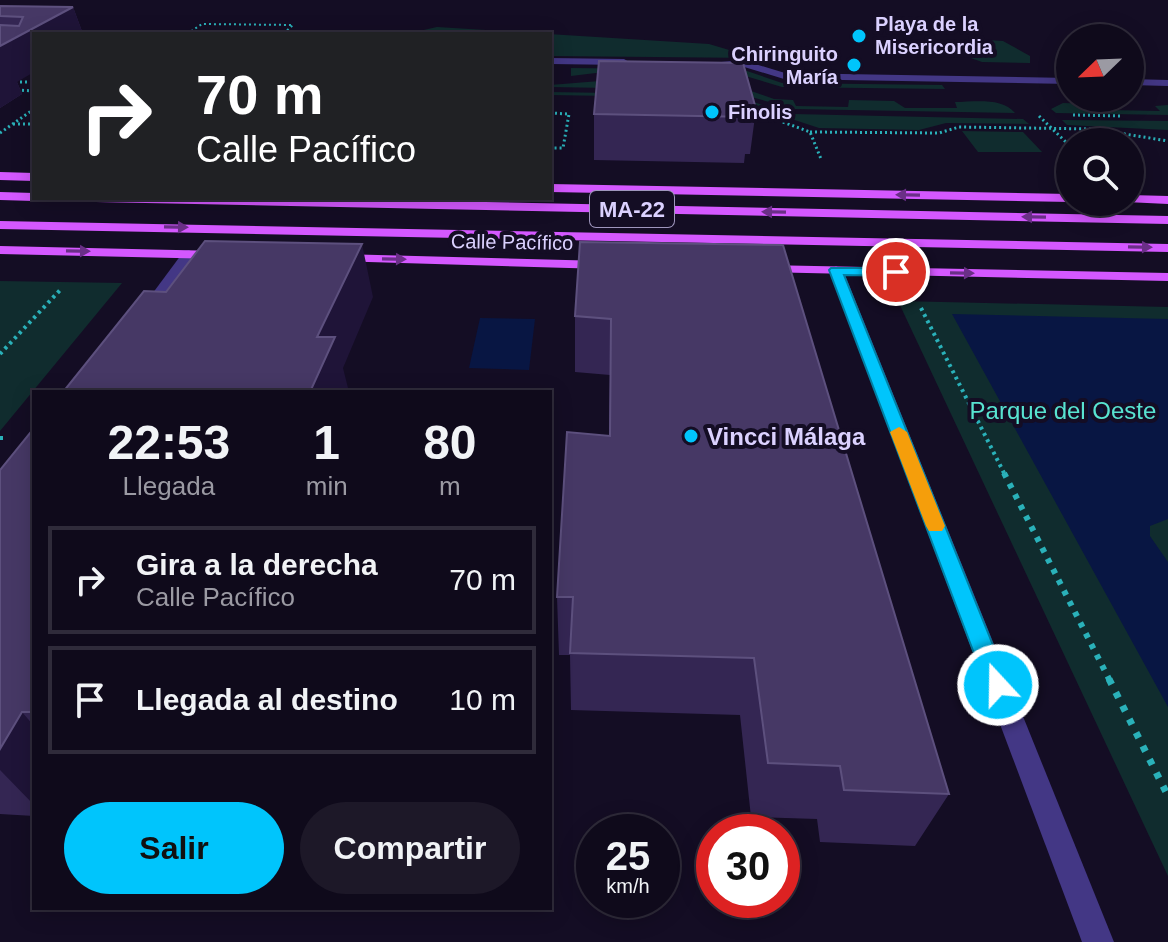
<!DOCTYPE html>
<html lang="es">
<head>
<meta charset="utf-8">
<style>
	:root { --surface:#0f0a1b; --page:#1d1828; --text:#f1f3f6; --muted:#9b9aa3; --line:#2f2b3a; --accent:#00c5fc }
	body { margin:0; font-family:Helvetica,sans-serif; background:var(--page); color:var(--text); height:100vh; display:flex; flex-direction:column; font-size:30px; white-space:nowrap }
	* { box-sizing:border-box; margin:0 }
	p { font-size:26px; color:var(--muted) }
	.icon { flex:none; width:44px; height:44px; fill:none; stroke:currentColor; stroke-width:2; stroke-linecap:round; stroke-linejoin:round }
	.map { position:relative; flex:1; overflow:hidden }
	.side { position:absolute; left:32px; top:390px; width:520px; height:520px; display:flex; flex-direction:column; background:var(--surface); border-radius:0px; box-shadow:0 4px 20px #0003,0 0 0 2px var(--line) }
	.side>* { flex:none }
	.guide { position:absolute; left:32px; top:32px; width:520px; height:168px; border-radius:0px; box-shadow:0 4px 20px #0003,0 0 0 2px var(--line); background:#202124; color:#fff; overflow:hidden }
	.needle { width:52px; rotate:247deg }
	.buttons { position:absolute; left:1056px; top:24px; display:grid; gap:16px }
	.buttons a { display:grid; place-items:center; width:88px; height:88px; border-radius:50%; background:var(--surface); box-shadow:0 4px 20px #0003,0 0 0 2px var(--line); font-size:40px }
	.speed { position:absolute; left:576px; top:814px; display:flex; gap:16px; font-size:40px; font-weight:700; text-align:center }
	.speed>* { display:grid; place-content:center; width:104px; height:104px; border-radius:50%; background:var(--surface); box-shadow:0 4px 20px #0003,0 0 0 2px var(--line); line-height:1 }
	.speed small { font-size:20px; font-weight:400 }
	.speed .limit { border:12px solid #d22; background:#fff; color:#111 }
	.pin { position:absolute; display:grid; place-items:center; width:68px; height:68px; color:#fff; margin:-34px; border:4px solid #fff; border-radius:50%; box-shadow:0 2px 8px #0007 }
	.me { position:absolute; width:88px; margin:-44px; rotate:339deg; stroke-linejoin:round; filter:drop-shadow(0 0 6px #0008) }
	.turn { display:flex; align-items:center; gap:28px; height:168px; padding:0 32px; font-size:36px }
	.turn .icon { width:104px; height:104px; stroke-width:2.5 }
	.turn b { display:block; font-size:56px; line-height:68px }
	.eta { display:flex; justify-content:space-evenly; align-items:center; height:136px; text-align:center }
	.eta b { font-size:48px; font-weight:700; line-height:56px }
	.cta { display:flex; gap:16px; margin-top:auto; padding:16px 32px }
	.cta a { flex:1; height:92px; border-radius:48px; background:var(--accent); color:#111; font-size:32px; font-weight:700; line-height:92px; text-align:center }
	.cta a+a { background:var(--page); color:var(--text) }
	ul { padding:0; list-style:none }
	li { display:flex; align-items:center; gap:24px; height:108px; margin:0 16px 12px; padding:0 16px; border:4px solid var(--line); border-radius:0px }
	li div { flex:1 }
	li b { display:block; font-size:30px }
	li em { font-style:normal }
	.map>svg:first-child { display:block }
	.green { fill:#102c2e }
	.water { fill:#081643 }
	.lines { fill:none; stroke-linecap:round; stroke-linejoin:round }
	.path-far4 { stroke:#2ab1b9; stroke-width:2; stroke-dasharray:2 3; stroke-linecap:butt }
	.path-far3 { stroke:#2ab1b9; stroke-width:3; stroke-dasharray:2 3; stroke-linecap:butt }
	.path-far2 { stroke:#2ab1b9; stroke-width:4; stroke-dasharray:3 4; stroke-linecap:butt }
	.path-far1 { stroke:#2ab1b9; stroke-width:6; stroke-dasharray:5 7; stroke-linecap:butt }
	.path { stroke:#2ab1b9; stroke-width:7; stroke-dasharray:6 9; stroke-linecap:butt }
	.minor { fill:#433785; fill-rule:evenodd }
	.major { fill:#d458ff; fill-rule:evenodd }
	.wall { fill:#342653 }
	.shaded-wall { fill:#1f1438 }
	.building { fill:#463865; stroke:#5d507e; stroke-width:2 }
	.oneway { fill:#6a2f87 }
	.route { fill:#00c5fc; stroke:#0080a4; stroke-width:2 }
	.slow { fill:#f59e0b }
	.poi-dot { fill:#00c5fc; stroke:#140d24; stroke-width:3 }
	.labels { text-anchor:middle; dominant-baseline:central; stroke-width:8; stroke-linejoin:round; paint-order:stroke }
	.far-poi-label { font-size:20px; font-weight:bold; fill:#dbd1ff; stroke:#140d24; text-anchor:start }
	.far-street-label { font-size:20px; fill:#dbd1ff; stroke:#140d24 }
	.shield { fill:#140d24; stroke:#9f96bd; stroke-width:2 }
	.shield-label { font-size:22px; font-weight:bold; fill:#dbd1ff }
	.park-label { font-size:24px; fill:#58e3d1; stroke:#140d24 }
	.poi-label { font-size:24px; font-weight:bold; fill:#dbd1ff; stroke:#140d24; text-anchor:start }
</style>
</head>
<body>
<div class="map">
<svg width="1168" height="942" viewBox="0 0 1168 942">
	<rect width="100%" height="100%" fill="#140d24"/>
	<g class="green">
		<polygon points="437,27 709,44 756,58 550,56 550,34 406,34"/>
		<polygon points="971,39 1003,41 1030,56 1030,63 982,62 946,49 952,42"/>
		<polygon points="571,68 744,70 782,83 942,85 945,89 782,87 742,75 604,72 571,76"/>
		<path d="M 600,81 L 731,84 L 774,99 L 793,100 L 796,106 L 848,107 L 849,100 L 894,101 L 905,108 L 957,108 L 955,102 C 974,102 1002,97 1015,113 L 795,109 L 726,90 L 550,87 L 550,85 Z"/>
		<polygon points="550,92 730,95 793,114 1023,119 1029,124 946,123 919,130 819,128 728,98 550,95"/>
		<polygon points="1063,103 1095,104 1107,110 1160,111 1155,106 1168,105 1168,115 1056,113 1051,109"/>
		<polygon points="1062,120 1168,121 1168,130 1067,125"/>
		<polygon points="962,131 1023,132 1042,152 978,152"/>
		<polygon points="0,281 122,283 0,431"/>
		<polygon points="898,301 1168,307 1168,876"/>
	</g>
	<g class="water">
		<polygon points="952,314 1168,319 1168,519 1150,526 1150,536 1168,562 1168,707"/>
		<polygon points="480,318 535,319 529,370 469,368"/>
	</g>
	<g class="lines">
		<g class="path-far4">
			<polyline points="187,34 202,24 293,25 283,34"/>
			<polyline points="218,34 250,34"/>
		</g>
		<g class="path-far3">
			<polyline points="0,82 34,82"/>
			<polyline points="17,90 34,91"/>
			<polyline points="750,110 810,132 821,159"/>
			<polyline points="550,113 569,114 563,148 550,148"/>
			<polyline points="1073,115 1123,116"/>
			<polyline points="1039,116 1070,146"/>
			<polyline points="13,124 34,124"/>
			<polyline points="810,132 939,133 959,127 1094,129 1168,141"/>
			<polyline points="0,133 34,109"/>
		</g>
		<g class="path-far2">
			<polyline points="921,308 1005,475"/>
			<polyline points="0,354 62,288"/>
			<polyline points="0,438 6,438"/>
		</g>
		<polyline class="path-far1" points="1004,473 1110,681"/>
		<polyline class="path" points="1109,679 1168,796"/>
		<g class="minor">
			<polygon points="550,58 624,59 629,62 624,65 550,64"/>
			<polygon points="742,60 785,73 1070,78 1070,84 784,79 741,66 711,63"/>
			<polygon points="1130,79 1168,80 1168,86 1130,85"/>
			<polygon points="189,250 196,254 153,315 141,315 141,309 184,251"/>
			<polygon points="836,266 843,270 1114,942 1082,942 829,270"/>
		</g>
		<g class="major">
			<polygon points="0,172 34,173 34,181 0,180"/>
			<polygon points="550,184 1070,194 1070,202 550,192"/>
			<polygon points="0,192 34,193 34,198 40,198 34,201 0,200"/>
			<polygon points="1130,195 1168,196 1168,204 1126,202 1130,202"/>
			<polygon points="90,198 287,198 1168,216 1168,224 96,202"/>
			<polygon points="0,221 1168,244 1168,252 0,229"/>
			<polygon points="0,246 220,251 227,255 220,259 0,254"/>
			<polygon points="340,254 604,261 611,265 604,269 335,261 335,255"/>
			<polygon points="764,265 1168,273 1168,281 759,272 759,266"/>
		</g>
	</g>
	<g class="wall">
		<polygon points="0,6 73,7 83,34 34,34 17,82 22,94 0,108"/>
		<polygon points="756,109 750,154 745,154 744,163 594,160 594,114"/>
		<polygon points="580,242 949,794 915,846 820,842 817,819 751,817 740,715 571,710 570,655 559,655 557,597 609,436 610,375 575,372 575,316"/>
		<polygon points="34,428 34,816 0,814 0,470"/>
	</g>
	<g class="shaded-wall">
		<polygon points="73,7 83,34 34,34 34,72 17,82 22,94 0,108 0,46"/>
		<polygon points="362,244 373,297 343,368 349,392 310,392 317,337"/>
		<polygon points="22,712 34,726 34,805 0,770 0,749"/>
	</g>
	<g class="building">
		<polygon points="0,6 73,7 0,46 0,25 19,26 23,17 0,16"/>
		<polygon points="599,61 743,63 756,109 748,109 750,117 594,114"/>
		<polygon points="205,241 362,244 317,337 335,337 310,392 63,392 144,291 166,292"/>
		<polygon points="580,242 783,245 949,794 844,790 840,766 768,763 754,658 570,653 573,597 557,597 567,432 610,436 611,319 575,316"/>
		<polygon points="34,428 34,712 22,712 0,749 0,470"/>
	</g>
	<defs><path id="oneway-solid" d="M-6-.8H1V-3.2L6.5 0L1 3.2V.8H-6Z" transform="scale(2)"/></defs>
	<g class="oneway">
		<use href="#oneway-solid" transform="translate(908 195) rotate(-179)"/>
		<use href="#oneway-solid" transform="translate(774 212) rotate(-179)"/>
		<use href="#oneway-solid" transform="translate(1034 217) rotate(-179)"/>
		<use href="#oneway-solid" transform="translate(176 227) rotate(1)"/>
		<use href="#oneway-solid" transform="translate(1140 247) rotate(1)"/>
		<use href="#oneway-solid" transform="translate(78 251) rotate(1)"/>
		<use href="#oneway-solid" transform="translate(394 259) rotate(1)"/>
		<use href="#oneway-solid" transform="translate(962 273) rotate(1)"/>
	</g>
	<polygon class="route" points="831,268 896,268 903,272 896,276 844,275 1009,685 1006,692 998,695 989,692 986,685 829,270"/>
	<polygon class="slow" points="899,427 907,432 945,526 942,531 929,531 926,526 890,432"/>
	<g class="poi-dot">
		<circle cx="859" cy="36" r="8"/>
		<circle cx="854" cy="65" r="8"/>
		<circle cx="712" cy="112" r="8"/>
		<circle cx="691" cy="436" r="8"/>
	</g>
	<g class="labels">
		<g class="far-poi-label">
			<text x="875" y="24">Playa de la<tspan x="875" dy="23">Misericordia</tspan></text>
			<text x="838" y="54" text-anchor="end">Chiringuito<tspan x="838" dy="23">María</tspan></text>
			<text x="728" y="112">Finolis</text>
		</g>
		<g class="far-street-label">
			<text transform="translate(512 242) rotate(1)">Calle Pacífico</text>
		</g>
		<rect class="shield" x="590" y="191" width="84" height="36" rx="6"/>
		<g class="shield-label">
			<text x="632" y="209">MA-22</text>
		</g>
		<g class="park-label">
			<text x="1063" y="410">Parque del Oeste</text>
		</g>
		<g class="poi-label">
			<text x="707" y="436">Vincci Málaga</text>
		</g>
	</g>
</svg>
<div class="buttons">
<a><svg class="needle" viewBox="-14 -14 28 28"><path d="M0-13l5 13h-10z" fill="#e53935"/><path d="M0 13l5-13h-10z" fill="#9b9aa3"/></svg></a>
<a><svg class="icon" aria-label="search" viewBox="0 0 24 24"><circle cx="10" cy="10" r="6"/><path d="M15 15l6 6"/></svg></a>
</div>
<div class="speed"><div>25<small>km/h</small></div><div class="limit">30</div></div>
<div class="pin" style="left:896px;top:272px;background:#d93025"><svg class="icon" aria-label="arrive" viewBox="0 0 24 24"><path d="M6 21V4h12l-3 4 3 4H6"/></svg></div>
<svg class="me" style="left:998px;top:685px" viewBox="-20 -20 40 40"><circle r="17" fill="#00c5fc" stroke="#fff" stroke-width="3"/><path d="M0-11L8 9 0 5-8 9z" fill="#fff"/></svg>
<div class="guide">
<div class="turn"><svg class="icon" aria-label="right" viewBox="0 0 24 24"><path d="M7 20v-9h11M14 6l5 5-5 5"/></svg><div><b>70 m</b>Calle Pacífico</div></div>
</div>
<section class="side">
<div class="eta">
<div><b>22:53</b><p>Llegada</p></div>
<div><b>1</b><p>min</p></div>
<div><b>80</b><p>m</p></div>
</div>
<ul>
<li><svg class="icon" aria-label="right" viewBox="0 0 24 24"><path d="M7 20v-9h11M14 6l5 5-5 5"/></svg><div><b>Gira a la derecha</b><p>Calle Pacífico</p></div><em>70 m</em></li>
<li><svg class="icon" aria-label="arrive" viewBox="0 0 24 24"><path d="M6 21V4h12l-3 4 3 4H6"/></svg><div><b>Llegada al destino</b></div><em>10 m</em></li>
</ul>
<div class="cta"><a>Salir</a><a>Compartir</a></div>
</section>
</div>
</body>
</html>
